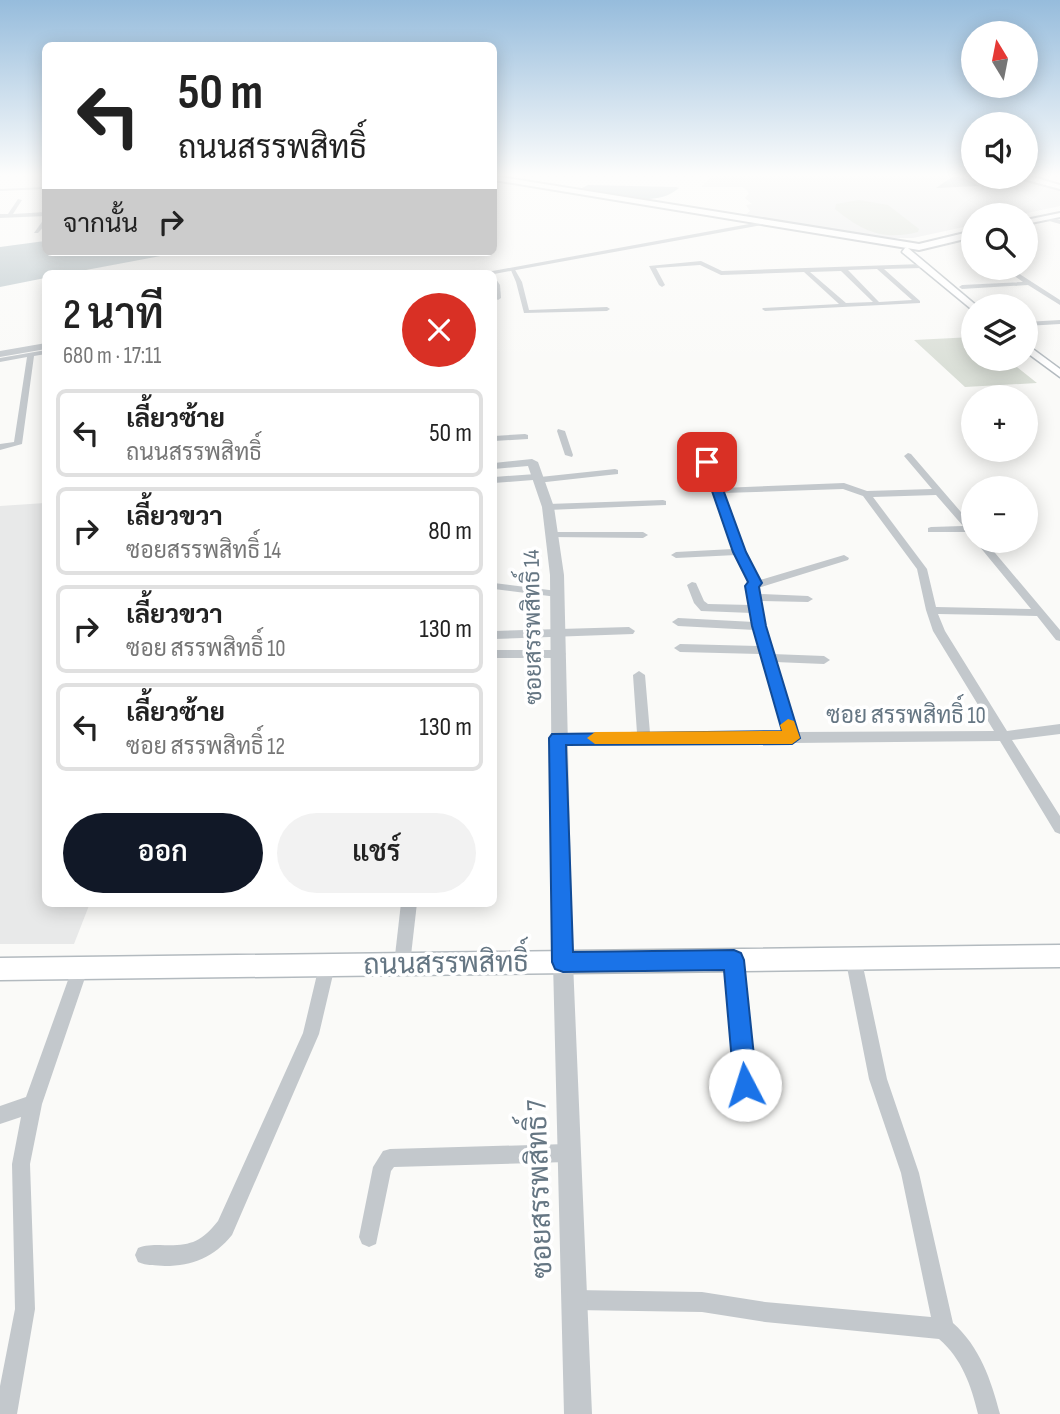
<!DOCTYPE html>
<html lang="th">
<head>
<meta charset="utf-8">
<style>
	:root { --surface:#fff; --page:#f2f2f2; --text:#222; --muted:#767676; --line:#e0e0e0; --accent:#111827 }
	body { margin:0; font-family:"Sofia Sans Condensed",Sarabun,sans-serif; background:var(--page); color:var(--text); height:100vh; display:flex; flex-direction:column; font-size:26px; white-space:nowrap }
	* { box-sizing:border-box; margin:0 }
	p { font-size:23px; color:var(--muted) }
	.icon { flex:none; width:38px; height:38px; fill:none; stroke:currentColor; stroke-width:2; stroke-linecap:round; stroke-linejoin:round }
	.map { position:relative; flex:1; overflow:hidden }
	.panel { position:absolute; left:42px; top:270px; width:455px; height:637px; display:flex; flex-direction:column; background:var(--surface); border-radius:10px; box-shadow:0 4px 18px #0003 }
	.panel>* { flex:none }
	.guide { position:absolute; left:42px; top:42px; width:455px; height:214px; border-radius:10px; box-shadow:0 4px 18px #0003; background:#fff; color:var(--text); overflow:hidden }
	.needle { width:46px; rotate:350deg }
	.tools { position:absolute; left:961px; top:21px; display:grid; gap:14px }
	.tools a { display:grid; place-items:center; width:77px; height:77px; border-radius:50%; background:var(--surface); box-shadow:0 4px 18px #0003; font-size:35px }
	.pin { position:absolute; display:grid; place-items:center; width:60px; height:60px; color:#fff; margin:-30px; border-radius:14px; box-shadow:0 4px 10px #0006 }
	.me { position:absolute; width:77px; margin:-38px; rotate:355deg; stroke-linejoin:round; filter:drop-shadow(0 0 5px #0008) }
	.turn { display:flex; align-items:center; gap:24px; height:147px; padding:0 21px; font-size:32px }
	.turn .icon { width:91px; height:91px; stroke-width:2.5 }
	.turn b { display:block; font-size:49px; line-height:60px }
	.then { display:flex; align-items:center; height:66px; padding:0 21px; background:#0003; gap:14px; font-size:26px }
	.round { display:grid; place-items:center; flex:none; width:74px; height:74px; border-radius:37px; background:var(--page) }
	.head { display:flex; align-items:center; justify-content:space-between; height:119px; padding:0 21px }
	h1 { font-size:42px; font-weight:600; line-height:52px }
	.cta { display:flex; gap:14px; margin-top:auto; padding:14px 21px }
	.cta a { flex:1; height:80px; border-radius:42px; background:var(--accent); color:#fff; font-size:28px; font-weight:600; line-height:80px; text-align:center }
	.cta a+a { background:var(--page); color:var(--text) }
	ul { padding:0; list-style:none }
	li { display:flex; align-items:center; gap:21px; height:88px; margin:0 14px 10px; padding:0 7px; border:4px solid var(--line); border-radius:10px }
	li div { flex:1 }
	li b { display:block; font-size:26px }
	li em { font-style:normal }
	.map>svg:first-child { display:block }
	.built { fill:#e8e9e9 }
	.green { fill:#dadfd7 }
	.water { fill:#bbc7cb }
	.building { fill:#aab3b9 }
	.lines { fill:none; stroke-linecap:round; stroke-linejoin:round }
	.secondary-casing { stroke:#b3babf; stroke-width:3 }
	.primary-casing { stroke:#b5babe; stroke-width:4 }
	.minor { fill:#c3c8cc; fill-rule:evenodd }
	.tertiary { fill:#c3c8cc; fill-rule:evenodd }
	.secondary { fill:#fff; fill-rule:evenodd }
	.primary { fill:#fff; fill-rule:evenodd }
	.route { fill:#1a73e8; stroke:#114b97; stroke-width:2 }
	.slow { fill:#f59e0b }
	.labels { text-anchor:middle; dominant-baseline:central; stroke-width:7; stroke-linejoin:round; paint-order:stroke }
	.street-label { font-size:23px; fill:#657683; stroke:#fff }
	.near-street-label { font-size:28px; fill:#657683; stroke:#fff }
</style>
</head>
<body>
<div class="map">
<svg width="1060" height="1414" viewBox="0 0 1060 1414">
	<rect width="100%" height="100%" fill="#fafaf8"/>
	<g class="built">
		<polygon points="713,174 973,174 973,177 1019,177 1060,189 1060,206 1018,215 973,215 973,225 913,238 883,238 744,216 750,211 746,205 752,204 745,198 749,193 743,187 701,187"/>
		<polygon points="45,503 46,903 90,903 74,944 0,944 0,506"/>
	</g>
	<g class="green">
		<path d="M 859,200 L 888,205 L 919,229 L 918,232 C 882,241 862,231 835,209 L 836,204 Z"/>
		<polygon points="973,337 973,359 1007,359 1037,383 965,387 914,340"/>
	</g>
	<g class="water">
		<path d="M 588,185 L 676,187 L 679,188 C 654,210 610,193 580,189 Z"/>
		<polygon points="45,241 46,252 182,252 70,273 46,273 45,278 0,287 0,247"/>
	</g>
	<polygon class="building" points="952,177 964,178 979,186 936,188"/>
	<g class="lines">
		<defs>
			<g id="secondary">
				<polygon points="905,248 908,248 977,306 970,308 902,252"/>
				<polygon points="1026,344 1060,369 1060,377 1026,352"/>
				<polygon points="1060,945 1060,967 0,980 0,958"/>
			</g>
			<g id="primary">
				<polygon points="1026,175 1060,185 1060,189 1023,179"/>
				<polygon points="494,176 919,244 973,231 973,237 919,250 494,180"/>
				<polygon points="1060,213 1060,217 1026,224 1026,220"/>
			</g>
		</defs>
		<use href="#secondary" class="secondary-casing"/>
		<use href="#primary" class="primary-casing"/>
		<g class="minor">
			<polygon points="46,187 46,189 0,191 0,189"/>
			<polygon points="18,199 22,200 13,214 46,212 46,216 0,218 0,214 8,214"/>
			<polygon points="1044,216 1060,220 1060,224 1042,219"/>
			<polygon points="44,219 46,224 38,233 34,233"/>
			<polygon points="960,235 973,243 973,247 958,238"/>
			<path d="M 701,261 L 722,271 L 922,264 L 925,266 L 922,268 L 884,269 L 920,301 L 920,303 L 765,311 L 762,309 L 763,308 L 839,304 L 804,272 L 721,275 L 700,265 L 656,268 L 665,285 L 662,287 L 659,285 L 649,266 ZM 877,269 L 912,300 L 879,302 L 848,270 ZM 841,271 L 873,302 L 846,303 L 810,272 Z"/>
			<polygon points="510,268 514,268 522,282 529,310 607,307 610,309 607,311 524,313 516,282"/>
			<polygon points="1003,268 1010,268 1060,300 1060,305 1028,285 962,289 959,287 962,285 1023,282"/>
			<polygon points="494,276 500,285 501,298 498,300 495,298"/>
			<polygon points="1060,320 1060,324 1026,326 1026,322"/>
			<polygon points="46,350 46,354 34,356 22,444 0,450 0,444 14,442 27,357 0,362 0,358"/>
			<polygon points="558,429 565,431 573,455 572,457 565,455 557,431"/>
			<polygon points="525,434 528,435 528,439 494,441 494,436"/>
			<path d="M 908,453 L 911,454 L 973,526 L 973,535 L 968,532 L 928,532 L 928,528 L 931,527 L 963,526 L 936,495 L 873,497 L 927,569 L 936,607 L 1031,609 L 975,541 L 985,541 L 1060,630 L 1060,641 L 1056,640 L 1037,616 L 938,614 L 945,631 L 1007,731 L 1060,724 L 1060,734 L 1012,740 L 1060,816 L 1060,834 L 1055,832 L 1000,741 L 792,743 L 554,741 L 552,738 L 554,735 L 558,733 L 637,733 L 633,675 L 639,671 L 645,675 L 650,733 L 784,732 L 760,654 L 680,652 L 674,648 L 680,644 L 758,646 L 755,630 L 678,626 L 672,622 L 678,618 L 754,622 L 752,613 L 701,611 L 694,603 L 687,585 L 692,582 L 696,583 L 704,601 L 708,604 L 751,605 L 747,586 L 751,583 L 736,555 L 676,558 L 671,555 L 676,552 L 733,549 L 703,462 L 710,460 L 721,488 L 844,483 L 867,491 L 932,489 L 904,456 ZM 843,489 L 863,496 L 917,569 L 926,610 L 933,631 L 994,731 L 796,732 L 775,662 L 824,664 L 830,660 L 824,656 L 772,654 L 760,601 L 808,602 L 813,599 L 808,596 L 759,594 L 758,588 L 848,560 L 849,558 L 844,555 L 760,580 L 744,552 L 723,493 Z"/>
			<polygon points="615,469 618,470 618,474 537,483 533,480 494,483 494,477 536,474 540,477"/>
			<polygon points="663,500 666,501 666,505 548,510 543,507 548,504"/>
			<polygon points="554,532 643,532 648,535 643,538 551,537 551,533"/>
			<polygon points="494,583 557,591 562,594 557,597 494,589"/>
			<polygon points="629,627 635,631 633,634 494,639 494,631"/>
			<polygon points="494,650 560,650 566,654 560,658 494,658"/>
			<polygon points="401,903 417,903 410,964 408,969 402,972 396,969 394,964"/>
			<path d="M 853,949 L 859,952 L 861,957 L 887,1079 L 919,1173 L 953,1323 C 980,1347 991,1380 1000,1414 L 978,1414 C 971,1385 962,1359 939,1339 L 765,1322 L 702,1312 L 574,1310 L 567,1307 L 564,1300 L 567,1293 L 574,1290 L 702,1292 L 765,1302 L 931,1317 L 901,1173 L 869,1079 L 845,957 L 847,952 Z"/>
			<polygon points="734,952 740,955 742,960 754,1085 751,1091 745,1094 739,1091 736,1085 726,960 728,955"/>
			<path d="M 327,958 L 333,961 L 335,966 L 319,1034 L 232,1235 C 214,1257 193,1266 165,1266 C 155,1265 147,1266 138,1262 L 135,1255 L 138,1248 C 145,1245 152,1245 160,1245 C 188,1246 200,1244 218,1221 L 303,1033 L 319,966 L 321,961 Z"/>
			<polygon points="80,961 86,963 88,969 42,1104 30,1164 35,1309 17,1414 0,1414 0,1386 15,1309 12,1164 21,1117 0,1124 0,1106 26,1097 72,969 74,963"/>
			<polygon points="567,1144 574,1146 576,1153 574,1160 567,1162 394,1167 391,1171 376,1244 369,1247 362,1244 359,1237 373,1167 383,1151 390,1149"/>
		</g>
		<g class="tertiary">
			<polygon points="760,222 762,225 494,274 482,273"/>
			<polygon points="46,343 46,349 0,357 0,351"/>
			<polygon points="532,459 538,462 554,507 564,575 573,962 592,1414 564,1414 553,962 550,575 542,507 528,466 494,469 494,463"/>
		</g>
		<use href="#secondary" class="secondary"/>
		<use href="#primary" class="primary"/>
	</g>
	<linearGradient id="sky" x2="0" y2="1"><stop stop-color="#96bcdc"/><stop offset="0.47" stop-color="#fdfdfc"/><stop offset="1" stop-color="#fdfdfc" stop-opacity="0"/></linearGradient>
	<rect width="1060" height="372" fill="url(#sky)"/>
	<polygon class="route" points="703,460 713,462 746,552 762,583 759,587 766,626 800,738 792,744 566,745 573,952 734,950 741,953 744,960 757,1085 753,1093 745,1097 737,1093 734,1085 724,970 563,972 555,969 552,962 549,738 552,734 782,731 752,626 745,586 748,582 733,552 702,462"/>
	<polygon class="slow" points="788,719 794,721 800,738 792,744 595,744 587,738 595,732 782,731 780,725"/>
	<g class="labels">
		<g class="street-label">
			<text transform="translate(533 627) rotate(-91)">ซอยสรรพสิทธิ์ 14</text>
			<text x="906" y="716">ซอย สรรพสิทธิ์ 10</text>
		</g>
		<g class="near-street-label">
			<text transform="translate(446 964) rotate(-1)">ถนนสรรพสิทธิ์</text>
			<text transform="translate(540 1189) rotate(-92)">ซอยสรรพสิทธิ์ 7</text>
		</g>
	</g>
</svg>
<div class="tools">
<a><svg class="needle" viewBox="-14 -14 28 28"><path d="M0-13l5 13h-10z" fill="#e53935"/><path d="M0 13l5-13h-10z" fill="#767676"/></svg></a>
<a><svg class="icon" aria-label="sound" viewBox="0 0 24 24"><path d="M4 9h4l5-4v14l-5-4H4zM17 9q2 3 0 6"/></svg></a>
<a><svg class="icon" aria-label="search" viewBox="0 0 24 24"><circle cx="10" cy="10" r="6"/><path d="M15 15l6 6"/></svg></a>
<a><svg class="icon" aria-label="layers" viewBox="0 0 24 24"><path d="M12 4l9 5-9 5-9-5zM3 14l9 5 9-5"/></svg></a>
<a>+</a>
<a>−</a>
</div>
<div class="pin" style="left:707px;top:462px;background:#d93025"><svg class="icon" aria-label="arrive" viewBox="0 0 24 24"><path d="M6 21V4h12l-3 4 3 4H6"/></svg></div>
<svg class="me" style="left:745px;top:1085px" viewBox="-20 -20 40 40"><circle r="19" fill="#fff"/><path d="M0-13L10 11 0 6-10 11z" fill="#1a73e8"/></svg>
<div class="guide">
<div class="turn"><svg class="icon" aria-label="left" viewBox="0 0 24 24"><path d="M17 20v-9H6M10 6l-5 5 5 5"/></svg><div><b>50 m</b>ถนนสรรพสิทธิ์</div></div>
<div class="then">จากนั้น<svg class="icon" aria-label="right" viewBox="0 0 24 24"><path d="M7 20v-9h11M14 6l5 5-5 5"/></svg></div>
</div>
<section class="panel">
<div class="head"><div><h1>2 นาที</h1><p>680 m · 17:11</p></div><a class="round" style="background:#d93025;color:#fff"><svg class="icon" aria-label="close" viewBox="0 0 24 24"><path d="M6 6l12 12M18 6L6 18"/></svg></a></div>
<ul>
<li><svg class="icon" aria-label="left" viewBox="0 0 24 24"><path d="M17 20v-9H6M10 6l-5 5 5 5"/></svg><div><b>เลี้ยวซ้าย</b><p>ถนนสรรพสิทธิ์</p></div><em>50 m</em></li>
<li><svg class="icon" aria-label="right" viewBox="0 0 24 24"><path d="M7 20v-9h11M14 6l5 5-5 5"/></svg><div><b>เลี้ยวขวา</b><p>ซอยสรรพสิทธิ์ 14</p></div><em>80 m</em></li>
<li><svg class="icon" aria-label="right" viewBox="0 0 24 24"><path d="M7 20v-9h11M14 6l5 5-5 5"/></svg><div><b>เลี้ยวขวา</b><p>ซอย สรรพสิทธิ์ 10</p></div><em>130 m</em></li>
<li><svg class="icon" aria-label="left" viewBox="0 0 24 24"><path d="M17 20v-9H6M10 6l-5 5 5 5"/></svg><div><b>เลี้ยวซ้าย</b><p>ซอย สรรพสิทธิ์ 12</p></div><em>130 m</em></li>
</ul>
<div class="cta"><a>ออก</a><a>แชร์</a></div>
</section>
</div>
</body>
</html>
